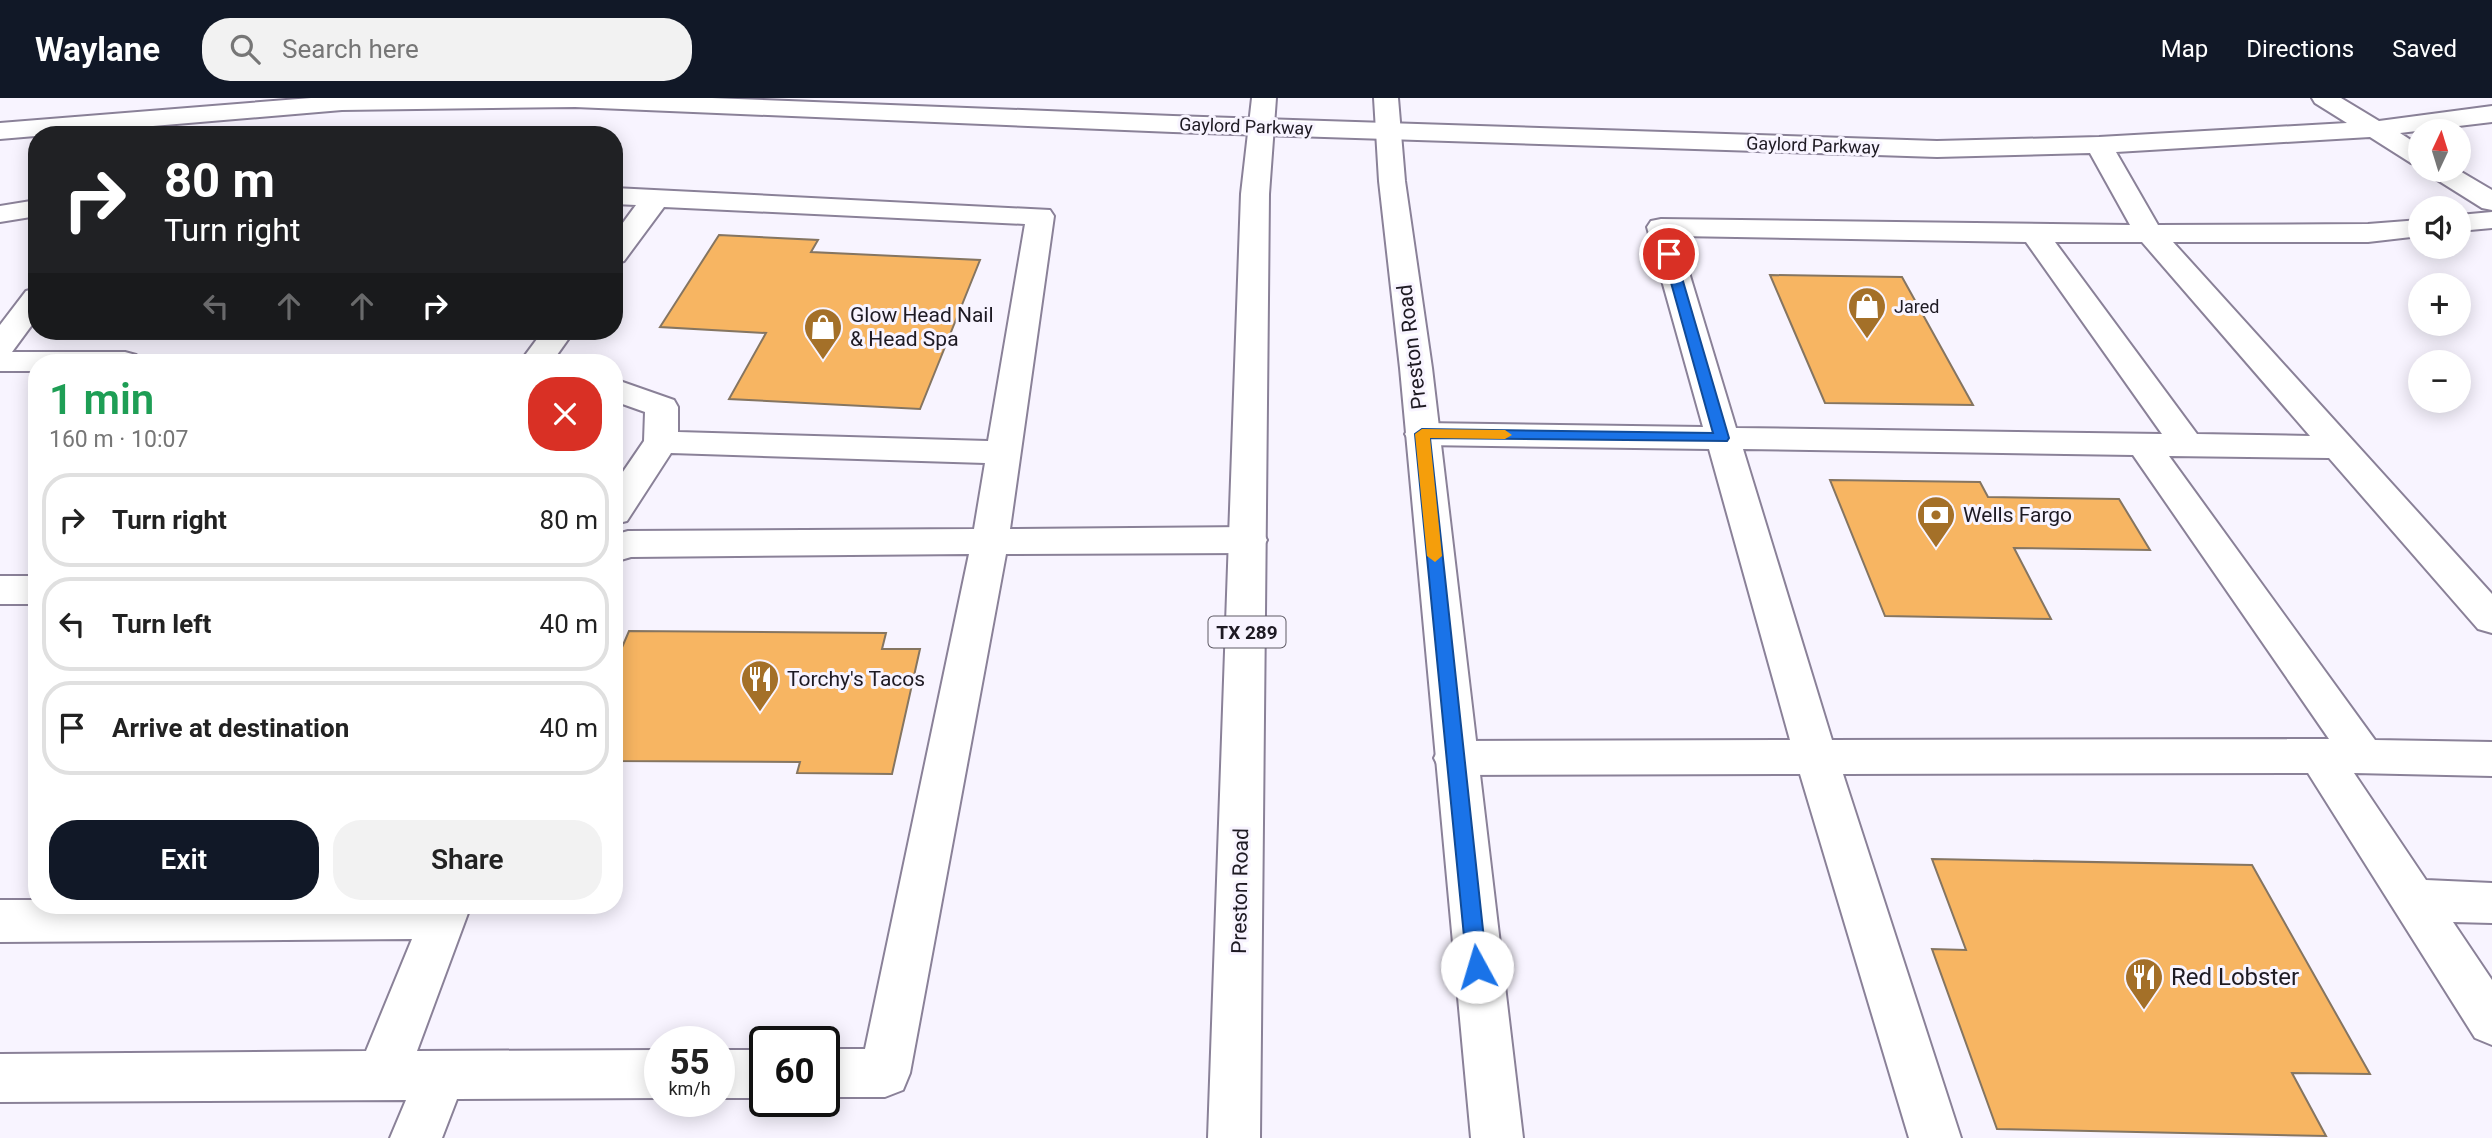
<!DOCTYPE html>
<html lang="en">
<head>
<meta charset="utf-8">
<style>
	:root { --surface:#fff; --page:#f2f2f2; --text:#222; --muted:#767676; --line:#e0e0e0; --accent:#111827 }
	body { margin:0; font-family:Roboto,sans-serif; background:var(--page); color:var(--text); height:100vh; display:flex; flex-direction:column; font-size:26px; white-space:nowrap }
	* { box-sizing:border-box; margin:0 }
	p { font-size:23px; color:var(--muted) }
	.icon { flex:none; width:38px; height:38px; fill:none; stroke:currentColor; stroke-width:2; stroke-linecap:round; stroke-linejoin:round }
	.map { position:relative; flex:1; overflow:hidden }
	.sheet { position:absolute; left:28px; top:256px; width:595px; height:560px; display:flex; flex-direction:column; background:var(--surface); border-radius:28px; box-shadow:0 4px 18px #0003 }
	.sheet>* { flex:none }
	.guide { position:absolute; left:28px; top:28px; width:595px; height:214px; border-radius:28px; box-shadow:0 4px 18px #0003; background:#202124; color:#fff; overflow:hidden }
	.needle { width:46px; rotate:4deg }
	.controls { position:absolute; left:2408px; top:21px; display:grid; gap:14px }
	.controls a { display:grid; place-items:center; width:63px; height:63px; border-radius:50%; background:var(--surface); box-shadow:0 4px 18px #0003; font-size:35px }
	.speed { position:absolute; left:644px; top:928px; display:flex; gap:14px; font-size:35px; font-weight:700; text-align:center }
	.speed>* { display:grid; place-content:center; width:91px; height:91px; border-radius:50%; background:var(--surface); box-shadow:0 4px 18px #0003; line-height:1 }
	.speed small { font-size:18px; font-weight:400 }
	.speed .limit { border:4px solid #111; border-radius:10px; background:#fff; color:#111 }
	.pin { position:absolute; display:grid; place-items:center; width:60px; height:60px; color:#fff; margin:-30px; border:4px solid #fff; border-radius:50%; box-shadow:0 2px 7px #0007 }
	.me { position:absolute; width:77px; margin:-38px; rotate:354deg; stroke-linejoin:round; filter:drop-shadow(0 0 5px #0008) }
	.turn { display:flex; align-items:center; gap:24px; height:147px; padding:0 21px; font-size:32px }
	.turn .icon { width:91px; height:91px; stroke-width:2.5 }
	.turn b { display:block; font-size:49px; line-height:60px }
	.lanes { display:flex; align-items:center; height:66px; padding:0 21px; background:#0003; justify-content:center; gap:35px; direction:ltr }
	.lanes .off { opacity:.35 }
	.round { display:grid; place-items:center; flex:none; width:74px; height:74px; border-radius:28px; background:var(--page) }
	.overview { display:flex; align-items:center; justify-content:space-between; height:119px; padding:0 21px }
	h1 { font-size:42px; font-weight:600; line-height:52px; color:#1e9e55 }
	.cta { display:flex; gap:14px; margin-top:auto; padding:14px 21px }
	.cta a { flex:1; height:80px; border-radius:28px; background:var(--accent); color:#fff; font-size:28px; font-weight:600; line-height:80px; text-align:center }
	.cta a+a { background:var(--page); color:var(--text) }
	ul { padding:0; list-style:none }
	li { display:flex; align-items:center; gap:21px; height:94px; margin:0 14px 10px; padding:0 7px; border:4px solid var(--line); border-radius:28px }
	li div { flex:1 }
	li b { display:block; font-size:26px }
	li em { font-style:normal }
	header { display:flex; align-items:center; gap:42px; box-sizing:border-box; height:98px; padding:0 35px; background:var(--accent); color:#fff }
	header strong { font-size:33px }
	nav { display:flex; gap:38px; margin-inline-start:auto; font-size:24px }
	.search { width:490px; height:63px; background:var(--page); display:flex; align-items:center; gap:18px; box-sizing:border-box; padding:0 24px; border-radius:28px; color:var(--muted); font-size:26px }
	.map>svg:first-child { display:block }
	.building { fill:#f7b562; stroke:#857561; stroke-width:2 }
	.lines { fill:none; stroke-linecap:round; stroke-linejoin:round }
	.minor-casing { stroke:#8a8198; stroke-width:4 }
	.major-casing { stroke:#8a8198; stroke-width:4 }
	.minor { fill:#fff; fill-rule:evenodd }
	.major { fill:#fff; fill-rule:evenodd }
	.route { fill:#1a73e8; stroke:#114b97; stroke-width:2 }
	.slow { fill:#f59e0b }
	.labels { text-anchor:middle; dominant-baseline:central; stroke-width:6; stroke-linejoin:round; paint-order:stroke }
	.far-street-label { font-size:18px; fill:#1e1a23; stroke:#f8f4ff }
	.far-poi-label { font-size:18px; fill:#1e1a23; stroke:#f8f4ff; text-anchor:start }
	.shield { fill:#f8f4ff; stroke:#5f5b65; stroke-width:2 }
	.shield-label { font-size:19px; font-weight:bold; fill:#1e1a23 }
	.poi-label { font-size:21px; fill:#1e1a23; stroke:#f8f4ff; text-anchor:start }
	.street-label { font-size:21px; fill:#1e1a23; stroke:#f8f4ff }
	.near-poi-label { font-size:24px; fill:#1e1a23; stroke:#f8f4ff; text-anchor:start }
</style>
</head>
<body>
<header>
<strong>Waylane</strong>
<div class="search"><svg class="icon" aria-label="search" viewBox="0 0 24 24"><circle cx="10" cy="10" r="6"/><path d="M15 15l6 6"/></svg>Search here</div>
<nav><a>Map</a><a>Directions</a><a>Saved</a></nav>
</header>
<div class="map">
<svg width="2492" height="1040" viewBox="0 0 2492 1040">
	<rect width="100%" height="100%" fill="#f8f4ff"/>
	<g class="building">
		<polygon points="719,137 818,142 811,154 980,162 920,311 729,301 766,235 660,229"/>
		<polygon points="1770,177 1902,179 1973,307 1825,305"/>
		<polygon points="1830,382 1980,384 1988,399 2119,401 2150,452 2014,450 2051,521 1885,518"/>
		<polygon points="629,533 886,535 882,551 920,551 892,676 797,675 800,664 614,663 614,568"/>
		<polygon points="1932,761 2252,767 2370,976 2292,975 2326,1038 1997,1031 1932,851 1966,852"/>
	</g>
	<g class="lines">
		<defs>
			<g id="minor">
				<path d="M 311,0 L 712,0 L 1173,18 L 1937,43 L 2099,39 L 2347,25 L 2315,5 L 2312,0 L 2341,0 L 2379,23 L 2492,8 L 2492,24 L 2400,35 L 2420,48 L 2420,67 L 2411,65 L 2370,39 L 2116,54 L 2158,127 L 2368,126 L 2420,122 L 2420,138 L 2368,144 L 2173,144 L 2492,496 L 2492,535 L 2478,531 L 2329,360 L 2169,358 L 2375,642 L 2492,644 L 2492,678 L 2354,675 L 2426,782 L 2492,785 L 2492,825 L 2453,824 L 2492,882 L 2492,947 L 2475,940 L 2308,675 L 1843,676 L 1961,1040 L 1909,1040 L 1800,676 L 1455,677 L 1440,672 L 1434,660 L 1440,648 L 1455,643 L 1790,642 L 1709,351 L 1422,347 L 1410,344 L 1405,336 L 1410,328 L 1422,325 L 1703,329 L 1647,129 L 1651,123 L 1661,121 L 2130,127 L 2090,55 L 1937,59 L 1173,34 L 575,9 L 342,12 L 0,41 L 0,25 ZM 1678,138 L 2026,144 L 2162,336 L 1736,330 ZM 2055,144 L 2142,144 L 2310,338 L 2197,336 ZM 1743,351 L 2133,357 L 2329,641 L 1832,642 Z"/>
				<polygon points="2427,72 2458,72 2492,92 2492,112 2482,110 2431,78"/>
				<polygon points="614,90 1050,112 1054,118 1010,431 1249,429 1262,433 1267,442 1262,451 1249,455 1006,456 910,975 903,992 885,999 824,999 824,951 865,951 969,456 631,459 614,464 614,437 628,433 974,431 985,365 671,355 627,423 614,426 614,387 644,343 645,314 614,303 614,281 674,302 678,309 678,334 988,343 1025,126 664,109 624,163 614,166 614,137 636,107 614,106"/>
				<polygon points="37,102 37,118 0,124 0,108"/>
				<polygon points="2492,114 2492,130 2459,133 2459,117"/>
				<polygon points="37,190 37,220 12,254 125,254 136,257 141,264 37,264 37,273 0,273 0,227 26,193"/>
				<polygon points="543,233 574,233 552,264 520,264"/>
				<rect x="0" y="478" width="37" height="28"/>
				<polygon points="0,802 37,802 37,807 471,807 417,953 660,952 660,1000 457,1001 442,1040 390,1040 406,1002 0,1004 0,956 366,953 412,841 0,844"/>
				<rect x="719" y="952" width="46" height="48"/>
			</g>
			<g id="major">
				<polygon points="1252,0 1276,0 1269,96 1260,1040 1208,1040 1241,96"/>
				<polygon points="1374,0 1398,0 1405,83 1432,270 1523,1040 1471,1040 1400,270 1379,83"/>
			</g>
		</defs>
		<use href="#minor" class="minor-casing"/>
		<use href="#major" class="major-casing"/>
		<use href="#minor" class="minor"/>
		<use href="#major" class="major"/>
	</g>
	<polygon class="route" points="1669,152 1675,156 1729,340 1727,343 1430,340 1487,869 1484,875 1477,878 1470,875 1467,869 1415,336 1422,331 1713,335 1663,156"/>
	<polygon class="slow" points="1422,331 1505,332 1512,337 1505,341 1430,340 1442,458 1435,464 1427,458 1415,336"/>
	<defs>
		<symbol id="shop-pin" viewBox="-11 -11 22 30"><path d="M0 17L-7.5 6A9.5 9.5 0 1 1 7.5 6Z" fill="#a47028" stroke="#f8f4ff"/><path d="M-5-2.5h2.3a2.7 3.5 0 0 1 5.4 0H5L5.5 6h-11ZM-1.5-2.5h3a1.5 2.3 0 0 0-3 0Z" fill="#fff"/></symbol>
		<symbol id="bank-pin" viewBox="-11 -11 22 30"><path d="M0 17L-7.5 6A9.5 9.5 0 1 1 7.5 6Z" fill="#a47028" stroke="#f8f4ff"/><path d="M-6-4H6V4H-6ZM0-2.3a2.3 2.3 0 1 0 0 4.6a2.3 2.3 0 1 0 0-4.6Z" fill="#fff"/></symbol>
		<symbol id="restaurant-pin" viewBox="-11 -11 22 30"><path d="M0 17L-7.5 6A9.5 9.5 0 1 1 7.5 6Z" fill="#a47028" stroke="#f8f4ff"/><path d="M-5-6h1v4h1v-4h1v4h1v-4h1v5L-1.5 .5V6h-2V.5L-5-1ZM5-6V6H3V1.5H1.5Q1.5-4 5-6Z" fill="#fff"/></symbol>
	</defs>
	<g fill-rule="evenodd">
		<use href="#shop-pin" x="1845" y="186" width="44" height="60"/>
		<use href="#shop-pin" x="801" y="207" width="44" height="60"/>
		<use href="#bank-pin" x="1914" y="395" width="44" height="60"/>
		<use href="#restaurant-pin" x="738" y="559" width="44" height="60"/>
		<use href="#restaurant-pin" x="2122" y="857" width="44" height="60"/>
	</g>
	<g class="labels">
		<g class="far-street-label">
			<text transform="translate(1246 28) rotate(2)">Gaylord Parkway</text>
			<text transform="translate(1813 47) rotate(2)">Gaylord Parkway</text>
		</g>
		<g class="far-poi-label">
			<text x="1894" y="208">Jared</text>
		</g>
		<rect class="shield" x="1208.5" y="518.5" width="77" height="31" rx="5"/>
		<g class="shield-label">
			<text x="1247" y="534">TX 289</text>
		</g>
		<g class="poi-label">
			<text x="850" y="217">Glow Head Nail<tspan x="850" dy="24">&amp; Head Spa</tspan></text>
			<text x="1963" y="417">Wells Fargo</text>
			<text x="787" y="581">Torchy's Tacos</text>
		</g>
		<g class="street-label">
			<text transform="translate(1412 249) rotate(-97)">Preston Road</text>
			<text transform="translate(1240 793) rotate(-89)">Preston Road</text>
		</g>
		<g class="near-poi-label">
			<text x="2171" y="879">Red Lobster</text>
		</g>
	</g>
</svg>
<div class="controls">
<a><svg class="needle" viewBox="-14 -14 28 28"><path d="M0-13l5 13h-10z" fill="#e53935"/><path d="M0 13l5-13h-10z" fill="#767676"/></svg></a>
<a><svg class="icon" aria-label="sound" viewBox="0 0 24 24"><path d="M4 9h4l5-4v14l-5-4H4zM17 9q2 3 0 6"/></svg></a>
<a>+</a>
<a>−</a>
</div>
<div class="speed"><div>55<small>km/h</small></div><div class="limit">60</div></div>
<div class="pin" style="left:1669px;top:156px;background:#d93025"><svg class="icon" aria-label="arrive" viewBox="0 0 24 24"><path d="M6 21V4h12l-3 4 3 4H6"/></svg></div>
<svg class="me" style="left:1477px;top:869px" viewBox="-20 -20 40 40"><circle r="19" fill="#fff"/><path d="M0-13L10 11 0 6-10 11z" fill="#1a73e8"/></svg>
<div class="guide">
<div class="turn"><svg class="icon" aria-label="right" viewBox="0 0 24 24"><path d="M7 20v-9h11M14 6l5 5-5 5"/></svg><div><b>80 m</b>Turn right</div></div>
<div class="lanes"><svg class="icon off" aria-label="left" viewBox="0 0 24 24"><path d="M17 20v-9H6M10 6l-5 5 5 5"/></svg><svg class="icon off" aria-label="ahead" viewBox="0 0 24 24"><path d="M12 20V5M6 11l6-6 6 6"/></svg><svg class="icon off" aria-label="ahead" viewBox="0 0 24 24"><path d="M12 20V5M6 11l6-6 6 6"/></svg><svg class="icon" aria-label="right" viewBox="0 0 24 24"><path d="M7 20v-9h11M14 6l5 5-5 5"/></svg></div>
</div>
<section class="sheet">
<div class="overview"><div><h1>1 min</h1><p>160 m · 10:07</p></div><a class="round" style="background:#d93025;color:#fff"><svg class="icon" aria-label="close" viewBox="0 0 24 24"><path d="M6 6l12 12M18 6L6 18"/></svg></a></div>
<ul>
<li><svg class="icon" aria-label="right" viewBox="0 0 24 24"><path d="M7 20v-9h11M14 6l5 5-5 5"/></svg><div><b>Turn right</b></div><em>80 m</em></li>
<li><svg class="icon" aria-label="left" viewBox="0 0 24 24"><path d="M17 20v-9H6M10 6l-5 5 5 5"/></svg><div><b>Turn left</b></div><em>40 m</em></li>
<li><svg class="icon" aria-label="arrive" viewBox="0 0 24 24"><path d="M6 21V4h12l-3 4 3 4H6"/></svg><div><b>Arrive at destination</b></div><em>40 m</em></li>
</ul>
<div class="cta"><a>Exit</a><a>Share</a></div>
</section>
</div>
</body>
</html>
